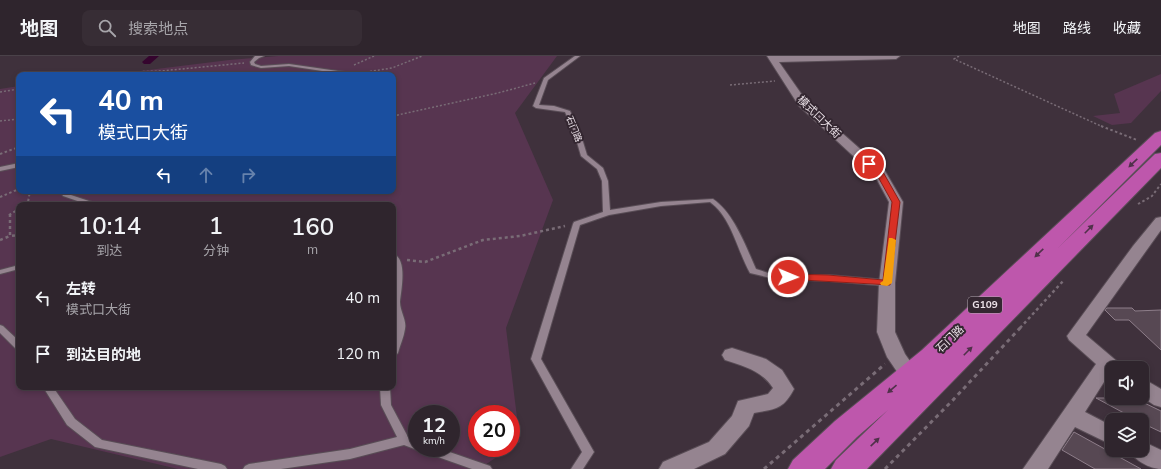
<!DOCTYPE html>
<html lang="zh">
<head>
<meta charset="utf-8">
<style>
	:root { --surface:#2f252d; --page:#372d35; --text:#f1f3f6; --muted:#a7a5aa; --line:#4a4249 }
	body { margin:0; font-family:"Nunito Sans","Noto Sans SC",sans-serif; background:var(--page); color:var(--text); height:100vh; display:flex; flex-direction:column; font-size:15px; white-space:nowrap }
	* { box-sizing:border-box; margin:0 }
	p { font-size:13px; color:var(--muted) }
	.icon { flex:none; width:22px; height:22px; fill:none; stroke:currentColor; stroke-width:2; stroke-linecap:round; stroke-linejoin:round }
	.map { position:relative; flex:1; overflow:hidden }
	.sheet { position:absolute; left:16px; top:146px; width:380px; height:188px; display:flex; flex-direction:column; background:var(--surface); border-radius:8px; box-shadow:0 2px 6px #0003,0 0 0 1px var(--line) }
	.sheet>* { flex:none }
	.top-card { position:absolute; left:16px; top:16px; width:380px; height:122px; border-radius:8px; box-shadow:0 2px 6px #0003,0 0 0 1px var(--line); background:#1a4fa0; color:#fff; overflow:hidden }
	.tools { position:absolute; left:1105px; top:305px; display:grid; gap:8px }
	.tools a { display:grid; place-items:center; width:44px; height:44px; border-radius:8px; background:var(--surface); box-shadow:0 2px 6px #0003,0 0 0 1px var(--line); font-size:20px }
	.speed { position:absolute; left:408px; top:349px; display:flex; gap:8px; font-size:20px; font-weight:700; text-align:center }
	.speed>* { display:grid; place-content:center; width:52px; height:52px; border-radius:50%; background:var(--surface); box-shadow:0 2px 6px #0003,0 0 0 1px var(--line); line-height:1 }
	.speed small { font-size:10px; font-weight:400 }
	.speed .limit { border:6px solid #d22; background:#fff; color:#111 }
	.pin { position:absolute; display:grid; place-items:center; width:34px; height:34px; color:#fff; margin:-17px; border:2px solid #fff; border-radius:50%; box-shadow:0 1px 4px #0007 }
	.me { position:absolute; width:44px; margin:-22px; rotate:91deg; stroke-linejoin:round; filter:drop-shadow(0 0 3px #0008) }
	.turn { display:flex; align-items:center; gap:14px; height:84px; padding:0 16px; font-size:18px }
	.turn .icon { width:52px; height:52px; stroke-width:2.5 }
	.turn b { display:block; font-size:28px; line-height:34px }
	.lanes { display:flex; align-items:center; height:38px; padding:0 16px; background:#0003; justify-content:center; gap:20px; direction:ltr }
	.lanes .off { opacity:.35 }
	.eta { display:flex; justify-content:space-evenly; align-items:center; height:68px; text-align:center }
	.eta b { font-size:24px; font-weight:600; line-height:28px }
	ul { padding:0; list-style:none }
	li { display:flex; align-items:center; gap:12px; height:56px; padding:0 16px }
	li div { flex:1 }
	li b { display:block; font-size:15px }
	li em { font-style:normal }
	header { display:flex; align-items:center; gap:24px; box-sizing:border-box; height:56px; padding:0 20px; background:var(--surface); border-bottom:1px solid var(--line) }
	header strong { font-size:19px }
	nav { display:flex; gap:22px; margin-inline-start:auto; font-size:14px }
	.search { width:280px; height:36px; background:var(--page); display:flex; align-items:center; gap:10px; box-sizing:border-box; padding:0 14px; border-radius:8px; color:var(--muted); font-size:15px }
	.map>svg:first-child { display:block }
	.green { fill:#573550; fill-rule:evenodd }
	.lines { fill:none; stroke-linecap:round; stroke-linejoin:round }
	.canal { fill:#35052e; fill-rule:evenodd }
	.building { fill:#574853; stroke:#8e7e8a }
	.lane-casing { stroke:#594d56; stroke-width:2 }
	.street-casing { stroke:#594d56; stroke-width:2 }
	.highway-casing { stroke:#594d56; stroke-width:2 }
	.path-far3 { stroke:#796c76; stroke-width:1.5; stroke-dasharray:2 2; stroke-linecap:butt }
	.path-far2 { stroke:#796c76; stroke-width:2; stroke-dasharray:2.5 2.5; stroke-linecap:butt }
	.path-far1 { stroke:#796c76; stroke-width:2.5; stroke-dasharray:3 3; stroke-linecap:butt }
	.path { stroke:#796c76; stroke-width:3; stroke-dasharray:4 4; stroke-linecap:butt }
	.lane { fill:#958490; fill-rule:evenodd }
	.street { fill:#958490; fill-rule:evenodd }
	.highway { fill:#be57ac; fill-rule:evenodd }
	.oneway { fill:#50314a }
	.route { fill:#d93025; stroke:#8d1f18 }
	.slow { fill:#f59e0b }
	.labels { text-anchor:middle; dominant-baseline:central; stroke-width:4; stroke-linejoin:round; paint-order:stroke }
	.far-street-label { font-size:9px; fill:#ece2e9; stroke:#342731 }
	.shield { fill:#342731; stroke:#b5aab2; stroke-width:1 }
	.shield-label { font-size:10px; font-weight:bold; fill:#ece2e9 }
	.street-label { font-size:11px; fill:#ece2e9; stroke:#342731 }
</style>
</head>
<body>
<header>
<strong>地图</strong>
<div class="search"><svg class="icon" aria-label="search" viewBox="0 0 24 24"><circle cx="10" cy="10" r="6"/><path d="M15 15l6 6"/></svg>搜索地点</div>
<nav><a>地图</a><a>路线</a><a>收藏</a></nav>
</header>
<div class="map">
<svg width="1161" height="413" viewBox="0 0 1161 413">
	<rect width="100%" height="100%" fill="#3f313c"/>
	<g class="green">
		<path d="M 278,0 L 557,0 L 515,57 L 553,144 L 506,272 L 520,386 L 511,391 L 511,358 L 477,358 L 477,392 L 510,392 L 479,413 L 178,413 L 51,383 L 0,401 L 0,33 L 19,30 L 19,135 L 393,135 L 393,19 L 108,19 L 229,4 ZM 19,149 L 393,149 L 393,331 L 19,331 ZM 417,358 L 451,358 L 451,392 L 417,392 Z"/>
		<polygon points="1161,18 1161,35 1131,67 1112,69 1093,60 1120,57 1114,38"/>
	</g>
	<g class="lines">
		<polygon class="canal" points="149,0 159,0 150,8 144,8 142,6"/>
	</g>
	<g class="building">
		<polygon points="1107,252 1132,252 1135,255 1161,254 1161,294 1129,264 1115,264 1105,254"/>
		<polygon points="1096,342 1134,342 1161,355 1161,376 1142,367 1142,364 1137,364"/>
		<polygon points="1074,376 1141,413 1095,413 1062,394"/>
	</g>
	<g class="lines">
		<defs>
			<g id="lane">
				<polygon points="255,0 264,0 259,2 254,6 255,8 261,10 289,8 359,18 361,19 349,19 289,10 261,12 251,9 250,6"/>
				<path d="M 575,0 L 580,0 L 548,24 L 539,49 L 554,50 L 570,55 L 580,76 L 587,99 L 603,112 L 608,125 L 610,154 L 661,146 L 713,143 C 734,157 746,191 756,213 L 775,219 L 829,219 L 887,224 L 891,227 L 887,230 L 829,225 L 775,223 L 750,217 C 737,194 732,162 710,146 L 661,150 L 609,159 L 580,169 L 541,303 L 594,396 L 583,413 L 571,413 L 582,396 L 531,303 L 573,168 L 574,166 L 603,156 L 602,125 L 597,113 L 581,100 L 574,76 L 565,56 L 536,52 L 533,50 L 544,22 Z"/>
				<polygon points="19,107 19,111 0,115 0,111"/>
				<polygon points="60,135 66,135 68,138 98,148 100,149 89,149 63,140"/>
				<path d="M 393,198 C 408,202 401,235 400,246 C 400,255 407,265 405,273 C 404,281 400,289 398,297 L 396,299 L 393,300 L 393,282 L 396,272 L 393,254 L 393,237 L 395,224 Z"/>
				<polygon points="19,209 19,213 0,218 0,214"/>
				<polygon points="0,269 3,270 19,285 19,294 16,293 0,277"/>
				<polygon points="43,331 53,331 75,363 102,384 221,408 225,410 227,413 198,413 95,391 67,369"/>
				<polygon points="380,331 390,331 391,349 408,381 417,384 417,392 438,392 490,410 492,413 472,413 421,395 420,393 417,394 404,389 350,403 281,413 243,413 245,410 249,408 350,393 397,381 381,349"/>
			</g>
			<g id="street">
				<polygon points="767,0 900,0 896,3 779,6 807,46 885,115 903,146 895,227 895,276 905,298 919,318 916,323 909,325 902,323 887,301 877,276 879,227 889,146 875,120 799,50"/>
				<polygon points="1161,161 1161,174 1086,279 1119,307 1122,312 1112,312 1112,319 1109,318 1085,356 1112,370 1112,389 1075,371 1048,413 1023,413 1096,308 1069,284 1067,280 1133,190 1156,162"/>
				<path d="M 732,292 L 766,303 L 782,314 L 794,333 C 783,354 775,353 754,357 L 749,370 L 725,398 L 694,413 L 659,413 L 663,406 L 709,386 L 732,360 L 738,345 L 768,338 L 773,332 C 762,315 744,310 725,304 L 722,299 L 725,294 Z"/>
				<polygon points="1142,323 1149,326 1161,333 1161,351 1154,349 1142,341"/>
				<path d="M 1142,385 L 1161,394 L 1161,413 C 1150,413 1134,404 1129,394 L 1142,394 Z"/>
			</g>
			<polygon id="highway" points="1161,75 1161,89 1058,192 1155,98 1161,97 1161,112 867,413 831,413 836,404 888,354 857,381 825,413 788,413 793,404 835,365 922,294 1155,77"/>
		</defs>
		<use href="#lane" class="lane-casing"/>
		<use href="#street" class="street-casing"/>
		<use href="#highway" class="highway-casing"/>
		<g class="path-far3">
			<polyline points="959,0 954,3 1103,71"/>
			<polyline points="354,9 374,0"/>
			<polyline points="366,16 392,12 422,0"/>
			<polyline points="91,19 101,17 161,15 244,7"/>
			<polyline points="730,29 775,25"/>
			<polyline points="0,36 19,33"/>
			<polyline points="393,60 498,37 535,27"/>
			<polyline points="0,65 19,63"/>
		</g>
		<g class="path-far2">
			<polyline points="1101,70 1137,84"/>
			<polyline points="0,98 19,91"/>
			<polyline points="0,141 19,133"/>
			<polyline points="1138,148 1152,140 1161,128"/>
			<polyline points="25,149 28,146 30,135"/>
			<polyline points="9,159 19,153"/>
		</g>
		<g class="path-far1">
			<polyline points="10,158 10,180 19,179"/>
			<polyline points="0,184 10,180"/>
			<polyline points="407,204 425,206 483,184 520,180 565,170"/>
			<polyline points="1020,272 1064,224"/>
		</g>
		<g class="path">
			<polyline points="764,413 885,308"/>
			<polyline points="885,413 952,345 1021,271"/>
		</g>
		<use href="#lane" class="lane"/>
		<use href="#street" class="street"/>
		<use href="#highway" class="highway"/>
	</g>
	<defs><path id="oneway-solid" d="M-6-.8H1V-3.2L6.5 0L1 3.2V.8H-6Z"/></defs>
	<g class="oneway">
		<use href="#oneway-solid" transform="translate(1133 107) rotate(136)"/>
		<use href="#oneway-solid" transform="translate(1089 173) rotate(-45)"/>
		<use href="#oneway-solid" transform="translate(1039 197) rotate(136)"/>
		<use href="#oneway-solid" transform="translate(968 295) rotate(-45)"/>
		<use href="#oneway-solid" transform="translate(892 333) rotate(139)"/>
		<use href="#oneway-solid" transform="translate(875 386) rotate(-44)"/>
	</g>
	<polygon class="route" points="866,106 872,106 883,116 900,146 890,229 785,223 784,221 785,219 788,218 828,219 883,224 892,146 877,119 866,109"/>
	<polygon class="slow" points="889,182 892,182 896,184 892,227 887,230 881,229 880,227 883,225"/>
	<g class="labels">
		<g class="far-street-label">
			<text transform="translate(574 73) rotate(68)">石门路</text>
		</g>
		<rect class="shield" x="968" y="241" width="34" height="16" rx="3"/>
		<g class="shield-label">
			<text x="985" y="249">G109</text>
		</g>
		<g class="street-label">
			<text transform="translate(819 61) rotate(44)">模式口大街</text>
			<text transform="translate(950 283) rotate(-44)">石门路</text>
		</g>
	</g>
</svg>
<div class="tools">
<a><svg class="icon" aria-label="sound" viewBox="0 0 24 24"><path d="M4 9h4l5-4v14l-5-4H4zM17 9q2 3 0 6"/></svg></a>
<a><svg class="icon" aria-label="layers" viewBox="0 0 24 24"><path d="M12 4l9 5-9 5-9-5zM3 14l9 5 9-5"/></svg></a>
</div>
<div class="speed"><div>12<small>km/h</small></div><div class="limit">20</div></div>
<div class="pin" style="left:869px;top:108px;background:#d93025"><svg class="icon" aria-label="arrive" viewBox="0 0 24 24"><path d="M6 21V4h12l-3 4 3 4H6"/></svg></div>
<svg class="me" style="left:788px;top:221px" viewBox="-20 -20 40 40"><circle r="17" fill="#d93025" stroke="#fff" stroke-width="3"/><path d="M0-11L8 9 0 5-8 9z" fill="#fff"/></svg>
<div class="top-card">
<div class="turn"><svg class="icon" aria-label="left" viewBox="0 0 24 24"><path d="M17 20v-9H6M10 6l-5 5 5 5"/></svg><div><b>40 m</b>模式口大街</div></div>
<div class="lanes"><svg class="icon" aria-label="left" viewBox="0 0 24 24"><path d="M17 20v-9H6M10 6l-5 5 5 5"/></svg><svg class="icon off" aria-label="ahead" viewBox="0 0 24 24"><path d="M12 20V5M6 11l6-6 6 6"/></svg><svg class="icon off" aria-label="right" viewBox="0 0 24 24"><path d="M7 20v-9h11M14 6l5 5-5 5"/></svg></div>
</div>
<section class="sheet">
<div class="eta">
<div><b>10:14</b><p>到达</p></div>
<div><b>1</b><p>分钟</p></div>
<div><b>160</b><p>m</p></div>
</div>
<ul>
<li><svg class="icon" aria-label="left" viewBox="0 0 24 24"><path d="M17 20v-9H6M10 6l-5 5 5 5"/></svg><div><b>左转</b><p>模式口大街</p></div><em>40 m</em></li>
<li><svg class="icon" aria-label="arrive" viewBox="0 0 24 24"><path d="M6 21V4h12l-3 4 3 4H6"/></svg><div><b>到达目的地</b></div><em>120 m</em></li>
</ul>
</section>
</div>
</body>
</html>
